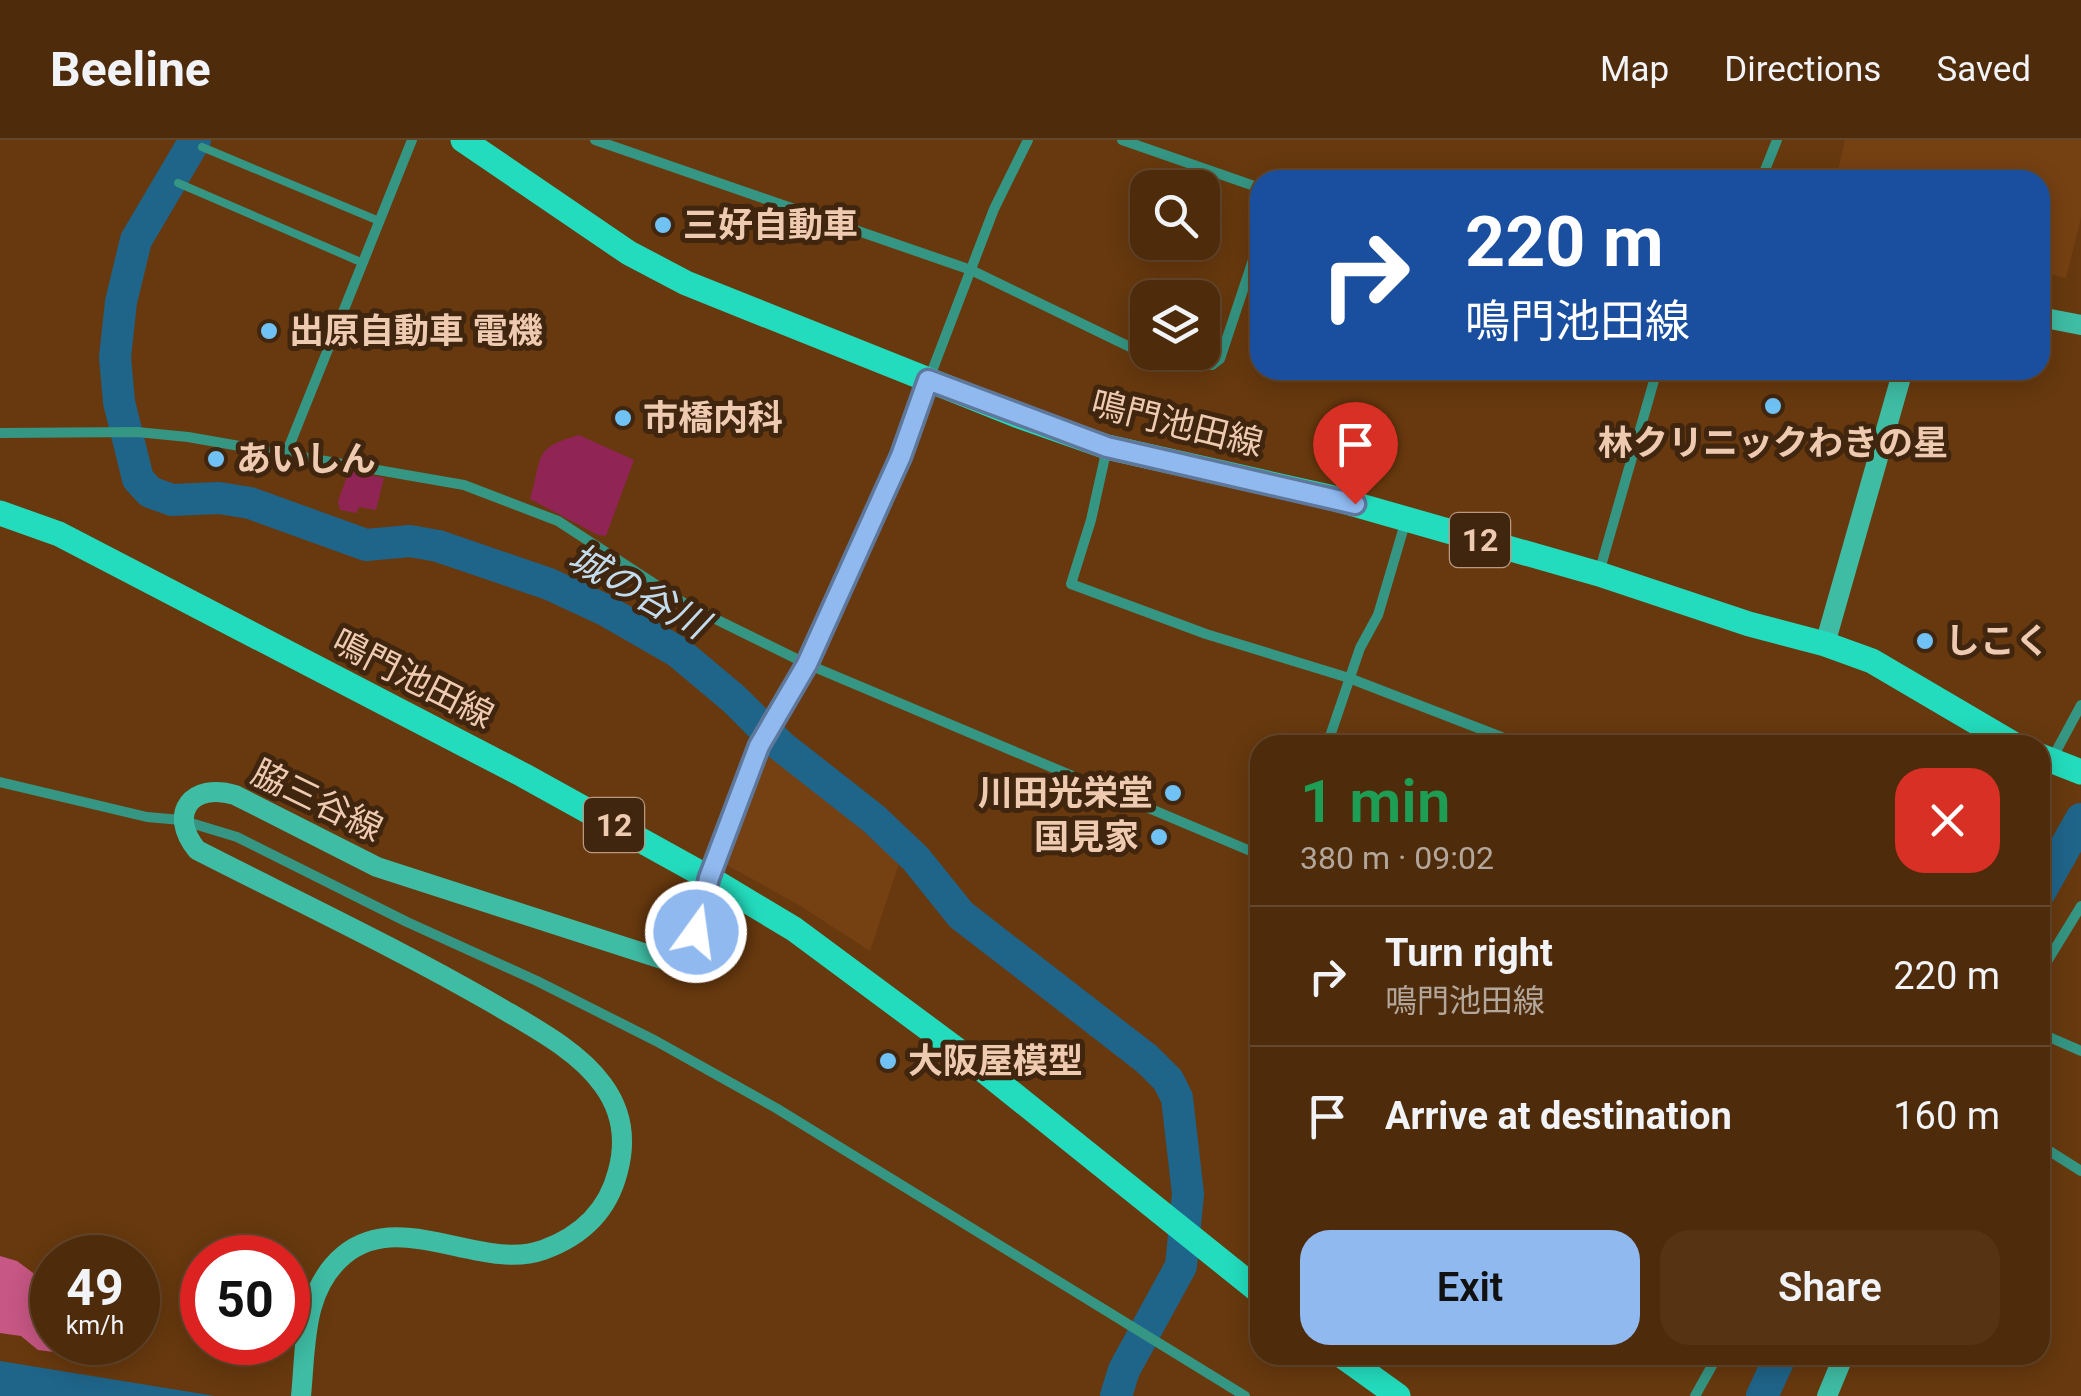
<!DOCTYPE html>
<html lang="en">
<head>
<meta charset="utf-8">
<style>
	:root { --surface:#4e2b0a; --page:#553313; --text:#f1f3f6; --muted:#b3a79c; --line:#65472b; --accent:#90b9f0 }
	body { margin:0; font-family:Roboto,"Noto Sans JP",sans-serif; background:var(--page); color:var(--text); height:100vh; display:flex; flex-direction:column; font-size:38px; white-space:nowrap }
	* { box-sizing:border-box; margin:0 }
	p { font-size:32px; color:var(--muted) }
	.icon { flex:none; width:55px; height:55px; fill:none; stroke:currentColor; stroke-width:2; stroke-linecap:round; stroke-linejoin:round }
	.map { position:relative; flex:1; overflow:hidden }
	.sheet { position:absolute; left:1250px; top:595px; width:800px; height:630px; display:flex; flex-direction:column; background:var(--surface); border-radius:30px; box-shadow:0 5px 25px #0003,0 0 0 2px var(--line) }
	.sheet>* { flex:none }
	.top-card { position:absolute; left:1250px; top:30px; width:800px; height:210px; border-radius:30px; box-shadow:0 5px 25px #0003,0 0 0 2px var(--line); background:#1a4fa0; color:#fff; overflow:hidden }
	.tools { position:absolute; left:1130px; top:30px; display:grid; gap:20px }
	.tools a { display:grid; place-items:center; width:90px; height:90px; border-radius:20px; background:var(--surface); box-shadow:0 5px 25px #0003,0 0 0 2px var(--line); font-size:50px }
	.speed { position:absolute; left:30px; top:1095px; display:flex; gap:20px; font-size:50px; font-weight:700; text-align:center }
	.speed>* { display:grid; place-content:center; width:130px; height:130px; border-radius:50%; background:var(--surface); box-shadow:0 5px 25px #0003,0 0 0 2px var(--line); line-height:1 }
	.speed small { font-size:25px; font-weight:400 }
	.speed .limit { border:15px solid #d22; background:#fff; color:#111 }
	.pin { position:absolute; display:grid; place-items:center; width:85px; height:85px; color:#fff; margin:-102px -42px; border-radius:50% 50% 50% 0; rotate:-45deg; box-shadow:0 0 10px #0007 }
	.pin .icon { rotate:45deg }
	.me { position:absolute; width:110px; margin:-55px; rotate:14deg; stroke-linejoin:round; filter:drop-shadow(0 0 8px #0008) }
	.turn { display:flex; align-items:center; gap:35px; height:210px; padding:0 50px; font-size:45px }
	.turn .icon { width:130px; height:130px; stroke-width:2.5 }
	.turn b { display:block; font-size:70px; line-height:85px }
	.round { display:grid; place-items:center; flex:none; width:105px; height:105px; border-radius:30px; background:var(--page) }
	.summary { display:flex; align-items:center; justify-content:space-between; height:170px; padding:0 50px }
	h1 { font-size:60px; font-weight:600; line-height:75px; color:#1e9e55 }
	.primary-button { display:flex; gap:20px; margin-top:auto; padding:20px 50px }
	.primary-button a { flex:1; height:115px; border-radius:30px; background:var(--accent); color:#111; font-size:40px; font-weight:600; line-height:115px; text-align:center }
	.primary-button a+a { background:var(--page); color:var(--text) }
	ul { padding:0; list-style:none }
	li { display:flex; align-items:center; gap:30px; height:140px; padding:0 50px; border-top:2px solid var(--line) }
	li div { flex:1 }
	li b { display:block; font-size:38px }
	li em { font-style:normal }
	header { display:flex; align-items:center; gap:60px; box-sizing:border-box; height:140px; padding:0 50px; background:var(--surface); border-bottom:2px solid var(--line) }
	header strong { font-size:48px }
	nav { display:flex; gap:55px; margin-inline-start:auto; font-size:35px }
	.map>svg:first-child { display:block }
	.built { fill:#764112 }
	.green { fill:#902455 }
	.forest { fill:#c75784 }
	.water { fill:#1f6489 }
	.lines { fill:none; stroke-linecap:round; stroke-linejoin:round }
	.river { stroke:#1f6489; stroke-width:32 }
	.lane { stroke:#359683; stroke-width:8 }
	.street { stroke:#359683; stroke-width:10 }
	.secondary { stroke:#3fbca4; stroke-width:20 }
	.primary { stroke:#23dcbd; stroke-width:25 }
	.route-casing { stroke:#5e789c; stroke-width:25 }
	.route { stroke:#90b9f0; stroke-width:18 }
	.poi-dot { fill:#70c2f4; stroke:#40250f; stroke-width:4 }
	.labels { text-anchor:middle; dominant-baseline:central; stroke-width:10; stroke-linejoin:round; paint-order:stroke }
	.shield { fill:#40250f; stroke:#ba9880; stroke-width:2.5 }
	.shield-label { font-size:32px; font-weight:bold; fill:#eecab1 }
	.poi-label { font-size:35px; font-weight:bold; fill:#eecab1; stroke:#40250f; text-anchor:start }
	.street-label { font-size:35px; fill:#eecab1; stroke:#40250f }
	.water-label { font-size:38px; font-style:italic; fill:#c3dced; stroke:#40250f }
</style>
</head>
<body>
<header>
<strong>Beeline</strong>
<nav><a>Map</a><a>Directions</a><a>Saved</a></nav>
</header>
<div class="map">
<svg width="2081" height="1256" viewBox="0 0 2081 1256">
	<rect width="100%" height="100%" fill="#68390e"/>
	<g class="built">
		<polygon points="1845,0 2081,0 2081,77 2066,138 2040,132 2040,40 1836,40"/>
		<polygon points="762,612 828,659 899,723 870,811 799,765 725,724"/>
	</g>
	<g class="green">
		<path d="M 579,295 L 634,320 L 606,396 L 598,395 L 530,359 C 543,317 532,308 579,295 Z"/>
		<polygon points="349,331 384,338 376,370 359,367 356,373 340,370 338,361"/>
	</g>
	<polygon class="forest" points="0,1116 17,1121 52,1147 52,1202 76,1203 70,1214 38,1210 21,1196 0,1193"/>
	<polygon class="water" points="0,1221 215,1256 0,1256"/>
	<g class="lines">
		<g class="river">
			<polyline points="195,0 136,100 121,162 115,217 119,262 138,339 150,352 172,360 219,358 250,363 366,405 410,401 438,406 549,444 605,470 678,512 734,559 781,606 874,679 916,719 961,775 1147,919 1168,940 1177,958 1188,1054 1181,1126 1124,1230 1116,1256"/>
			<polyline points="2040,752 2081,679"/>
			<polyline points="1762,1256 1781,1215"/>
		</g>
		<g class="lane">
			<polyline points="202,7 379,81"/>
			<polyline points="178,43 363,123"/>
		</g>
		<g class="street">
			<polyline points="595,0 971,130 1130,207 1148,211"/>
			<polyline points="1122,0 1260,48"/>
			<polyline points="1761,40 1777,0"/>
			<polyline points="1156,212 1212,225 1220,219 1260,99"/>
			<polyline points="929,239 994,69 1028,0"/>
			<polyline points="0,293 137,292 188,297 464,345 558,381 687,465 807,524 1260,715"/>
			<polyline points="1107,308 1091,380 1071,444 1206,494 1349,538 1522,605"/>
			<polyline points="286,314 412,0"/>
			<polyline points="1599,433 1657,230"/>
			<polyline points="1327,605 1360,508 1378,475 1406,380"/>
			<polyline points="2040,641 2081,565"/>
			<polyline points="0,642 147,677 181,680 237,697 407,782 537,841 656,901 776,968 1245,1256"/>
			<polyline points="2040,833 2081,766"/>
			<polyline points="2040,893 2081,911"/>
			<polyline points="2040,1005 2081,1031"/>
			<polyline points="1695,1256 1718,1215"/>
		</g>
		<g class="secondary">
			<polyline points="2040,177 2081,185"/>
			<polyline points="1825,504 1903,230"/>
			<path d="M 301,1256 C 306,1207 302,1150 344,1115 C 401,1068 481,1132 543,1110 C 582,1096 608,1071 618,1031 C 626,1001 622,971 603,945 C 578,910 531,886 494,864 C 397,808 297,761 197,710 C 167,673 192,642 235,655 L 377,727 L 662,819 L 679,819 L 689,810 L 696,792 L 709,738 L 759,606 L 807,524 L 901,316 L 928,241"/>
			<polyline points="1827,1256 1844,1215"/>
		</g>
		<g class="primary">
			<polyline points="463,0 629,113 686,143 1016,275 1107,307 1329,357 1599,434 1749,484 1825,504 1872,521 2015,605"/>
			<polyline points="0,373 59,394 523,635 709,738 794,789 972,921 1260,1152"/>
			<polyline points="2040,616 2081,632"/>
			<polyline points="1341,1215 1398,1256"/>
		</g>
	</g>
	<g class="lines">
		<defs>
			<polyline id="route" points="696,792 709,738 759,606 807,524 901,316 928,240 1107,307 1355,364"/>
		</defs>
		<use href="#route" class="route-casing"/>
		<use href="#route" class="route"/>
	</g>
	<g class="poi-dot">
		<circle cx="663" cy="85" r="10"/>
		<circle cx="269" cy="191" r="10"/>
		<circle cx="1773" cy="266" r="10"/>
		<circle cx="623" cy="278" r="10"/>
		<circle cx="216" cy="319" r="10"/>
		<circle cx="1925" cy="501" r="10"/>
		<circle cx="1173" cy="653" r="10"/>
		<circle cx="1159" cy="697" r="10"/>
		<circle cx="888" cy="921" r="10"/>
	</g>
	<g class="labels">
		<g class="shield">
			<rect x="1450" y="373" width="60" height="54" rx="8"/>
			<rect x="584" y="658" width="60" height="54" rx="8"/>
		</g>
		<g class="shield-label">
			<text x="1480" y="400">12</text>
			<text x="614" y="685">12</text>
		</g>
		<g class="poi-label">
			<text x="683" y="85">三好自動車</text>
			<text x="289" y="191">出原自動車 電機</text>
			<text x="643" y="278">市橋内科</text>
			<text x="1773" y="303" text-anchor="middle">林クリニックわきの星</text>
			<text x="236" y="319">あいしん</text>
			<text x="1945" y="501">しこく</text>
			<text x="1153" y="653" text-anchor="end">川田光栄堂</text>
			<text x="1139" y="697" text-anchor="end">国見家</text>
			<text x="908" y="921">大阪屋模型</text>
		</g>
		<g class="street-label">
			<text transform="translate(1177 284) rotate(14)">鳴門池田線</text>
			<text transform="translate(413 539) rotate(27)">鳴門池田線</text>
			<text transform="translate(317 661) rotate(26)">脇三谷線</text>
		</g>
		<g class="water-label">
			<text transform="translate(638 451) rotate(29)">城の谷川</text>
		</g>
	</g>
</svg>
<div class="tools">
<a><svg class="icon" aria-label="search" viewBox="0 0 24 24"><circle cx="10" cy="10" r="6"/><path d="M15 15l6 6"/></svg></a>
<a><svg class="icon" aria-label="layers" viewBox="0 0 24 24"><path d="M12 4l9 5-9 5-9-5zM3 14l9 5 9-5"/></svg></a>
</div>
<div class="speed"><div>49<small>km/h</small></div><div class="limit">50</div></div>
<div class="pin" style="left:1355px;top:364px;background:#d93025"><svg class="icon" aria-label="arrive" viewBox="0 0 24 24"><path d="M6 21V4h12l-3 4 3 4H6"/></svg></div>
<svg class="me" style="left:696px;top:792px" viewBox="-20 -20 40 40"><circle r="17" fill="#90b9f0" stroke="#fff" stroke-width="3"/><path d="M0-11L8 9 0 5-8 9z" fill="#fff"/></svg>
<div class="top-card">
<div class="turn"><svg class="icon" aria-label="right" viewBox="0 0 24 24"><path d="M7 20v-9h11M14 6l5 5-5 5"/></svg><div><b>220 m</b>鳴門池田線</div></div>
</div>
<section class="sheet">
<div class="summary"><div><h1>1 min</h1><p>380 m · 09:02</p></div><a class="round" style="background:#d93025;color:#fff"><svg class="icon" aria-label="close" viewBox="0 0 24 24"><path d="M6 6l12 12M18 6L6 18"/></svg></a></div>
<ul>
<li><svg class="icon" aria-label="right" viewBox="0 0 24 24"><path d="M7 20v-9h11M14 6l5 5-5 5"/></svg><div><b>Turn right</b><p>鳴門池田線</p></div><em>220 m</em></li>
<li><svg class="icon" aria-label="arrive" viewBox="0 0 24 24"><path d="M6 21V4h12l-3 4 3 4H6"/></svg><div><b>Arrive at destination</b></div><em>160 m</em></li>
</ul>
<div class="primary-button"><a>Exit</a><a>Share</a></div>
</section>
</div>
</body>
</html>
